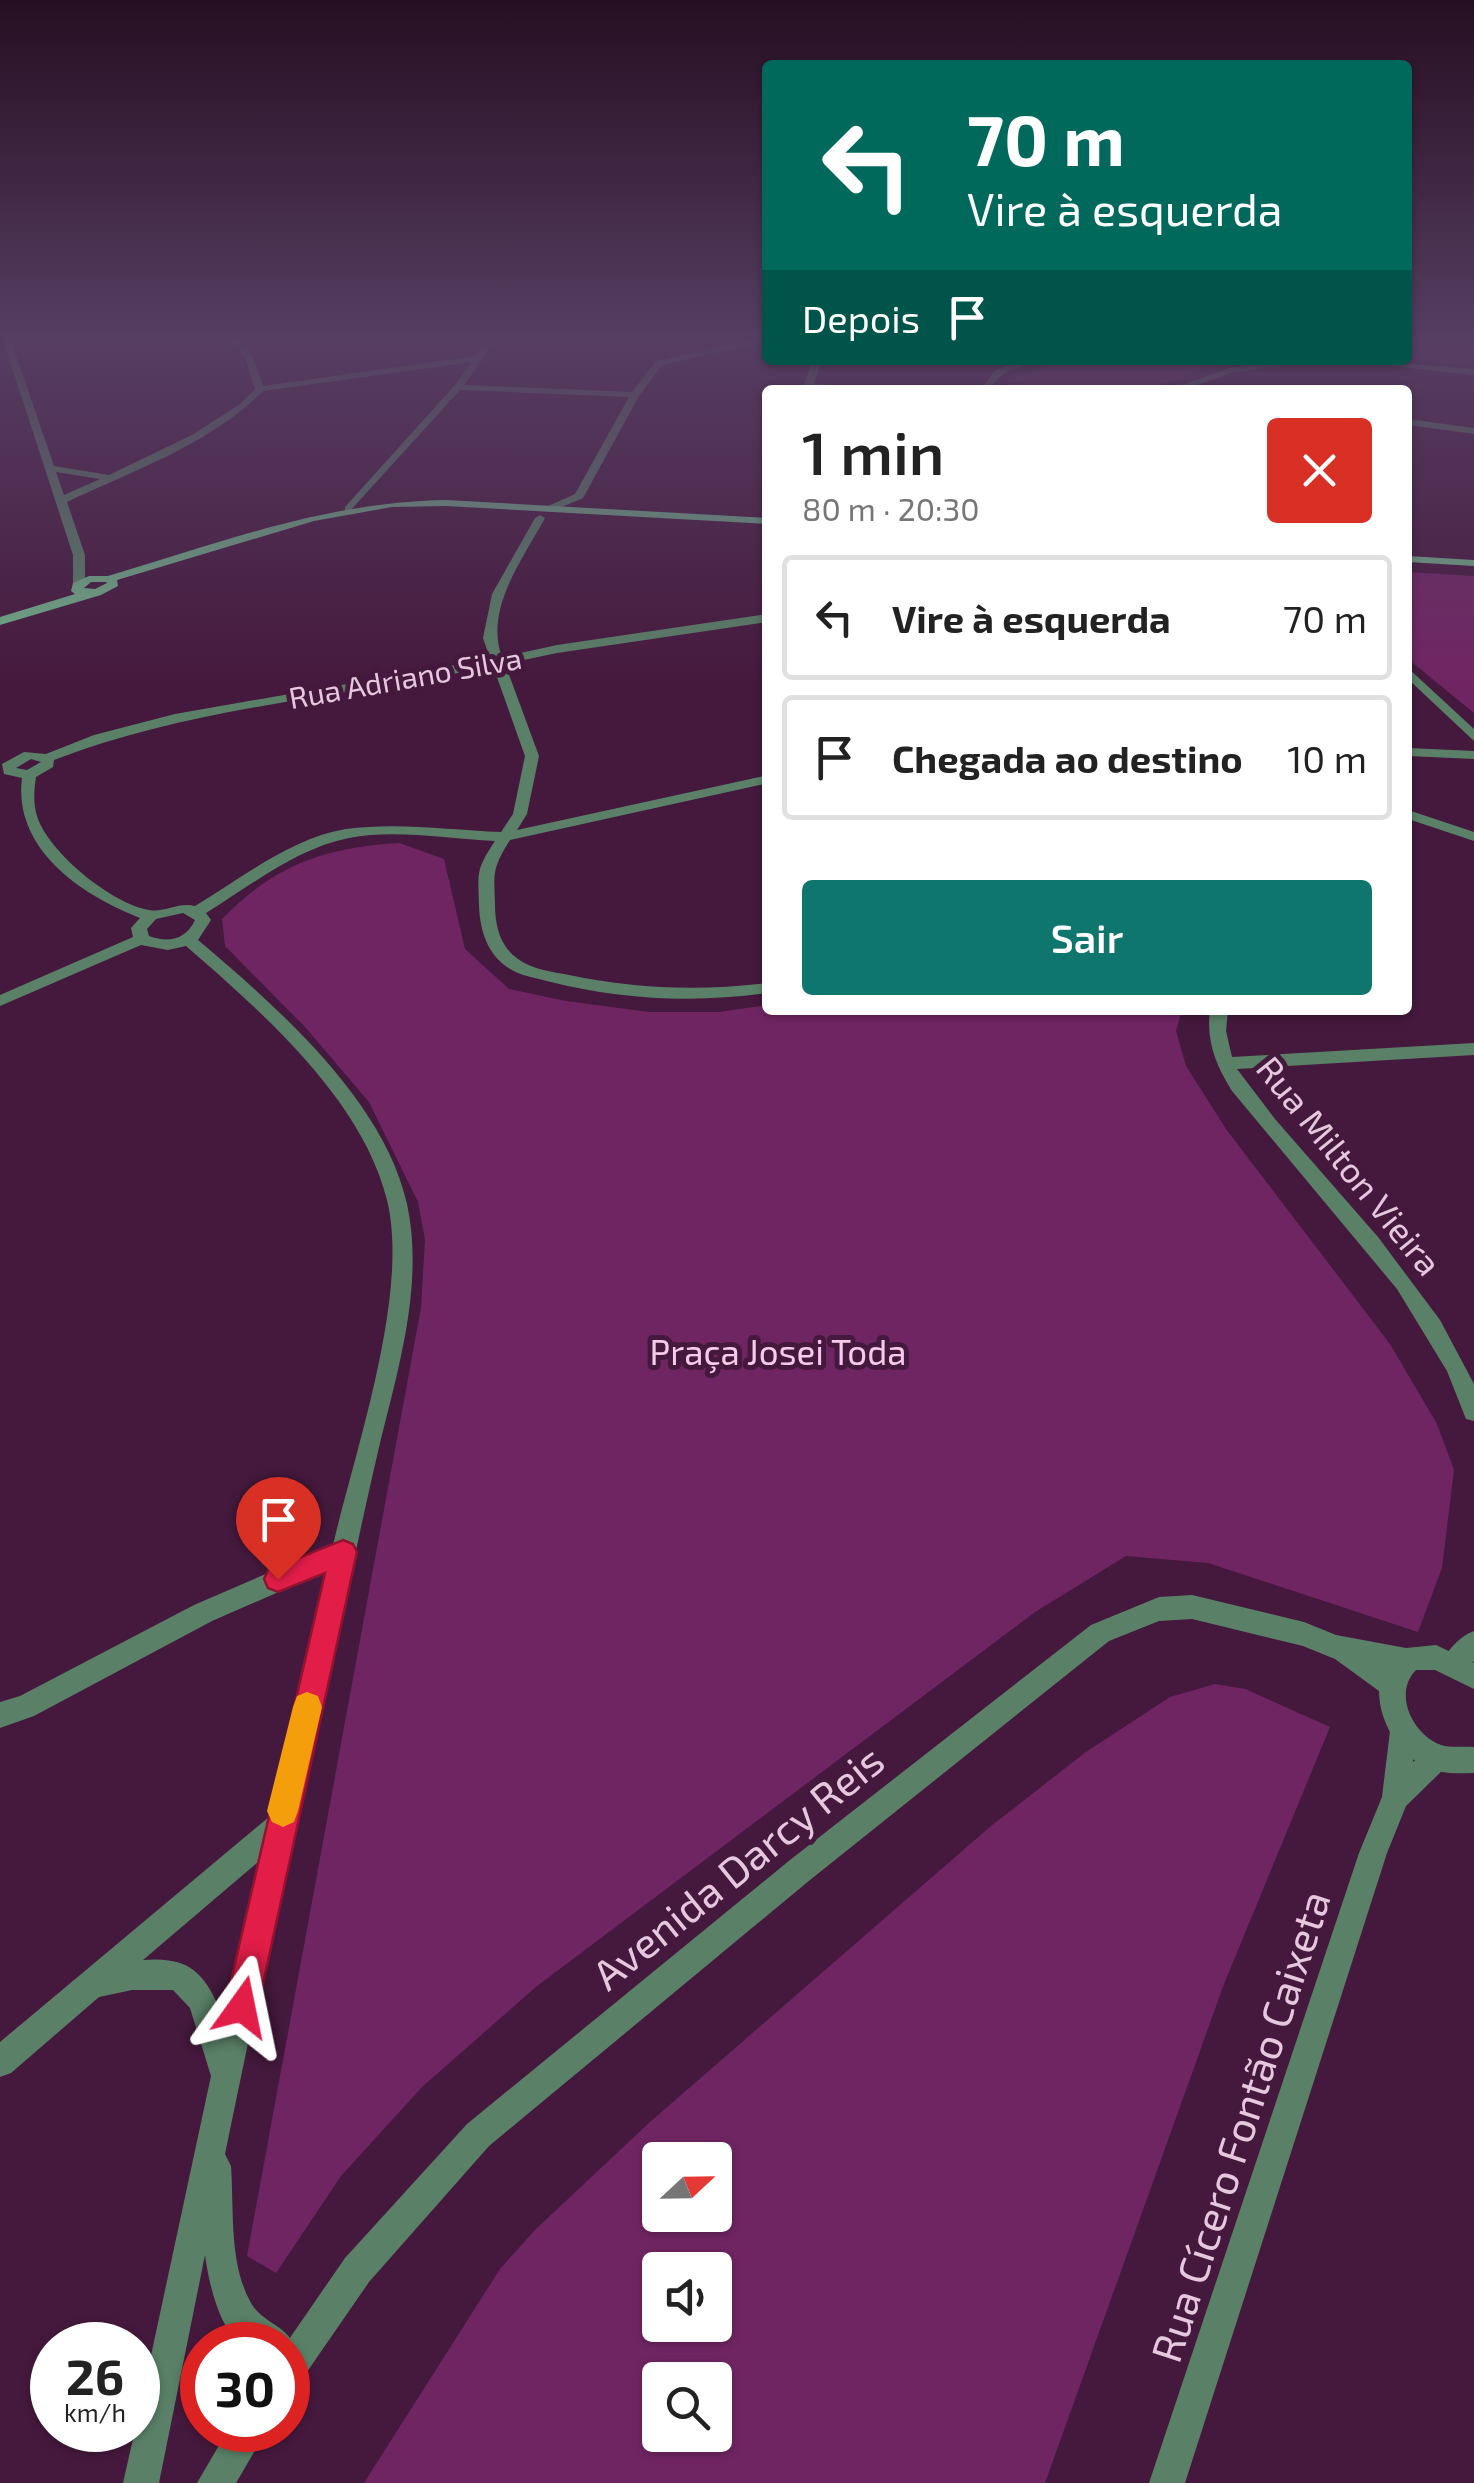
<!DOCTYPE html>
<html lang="pt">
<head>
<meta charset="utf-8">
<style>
	:root { --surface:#fff; --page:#f2f2f2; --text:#222; --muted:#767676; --line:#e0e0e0; --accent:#0f766e }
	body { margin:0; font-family:"Exo 2",sans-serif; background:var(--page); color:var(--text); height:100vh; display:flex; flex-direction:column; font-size:38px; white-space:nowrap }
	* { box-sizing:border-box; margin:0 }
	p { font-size:32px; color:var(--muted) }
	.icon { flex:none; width:55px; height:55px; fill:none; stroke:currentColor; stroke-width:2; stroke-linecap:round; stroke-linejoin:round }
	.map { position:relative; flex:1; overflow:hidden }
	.sheet { position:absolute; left:762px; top:385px; width:650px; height:630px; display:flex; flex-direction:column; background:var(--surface); border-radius:10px; box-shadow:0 2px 8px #0004 }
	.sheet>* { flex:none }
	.guide { position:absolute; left:762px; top:60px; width:650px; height:305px; border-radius:10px; box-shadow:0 2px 8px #0004; background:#00695c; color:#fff; overflow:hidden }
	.needle { width:65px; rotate:68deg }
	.controls { position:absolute; left:642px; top:2142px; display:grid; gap:20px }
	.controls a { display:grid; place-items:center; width:90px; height:90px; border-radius:10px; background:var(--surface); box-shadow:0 2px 8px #0004; font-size:50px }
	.speed { position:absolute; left:30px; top:2322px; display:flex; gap:20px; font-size:50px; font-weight:700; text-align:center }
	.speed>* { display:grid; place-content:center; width:130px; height:130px; border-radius:50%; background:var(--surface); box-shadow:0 2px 8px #0004; line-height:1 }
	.speed small { font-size:25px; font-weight:400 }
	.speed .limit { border:15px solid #d22; background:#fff; color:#111 }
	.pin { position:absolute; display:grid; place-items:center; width:85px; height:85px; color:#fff; margin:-102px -42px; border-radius:50% 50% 50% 0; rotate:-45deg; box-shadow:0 0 10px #0007 }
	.pin .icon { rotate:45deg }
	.me { position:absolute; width:110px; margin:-55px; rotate:12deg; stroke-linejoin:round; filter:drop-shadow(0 0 8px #0008) }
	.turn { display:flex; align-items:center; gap:35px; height:210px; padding:0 40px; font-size:45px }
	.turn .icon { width:130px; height:130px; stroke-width:2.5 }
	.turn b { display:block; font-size:70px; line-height:85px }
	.then { display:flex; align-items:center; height:95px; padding:0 40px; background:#0003; gap:20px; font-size:38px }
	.round { display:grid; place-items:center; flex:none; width:105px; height:105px; border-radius:10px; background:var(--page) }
	.headline { display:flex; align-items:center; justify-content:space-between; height:170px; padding:0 40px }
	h1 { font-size:60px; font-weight:600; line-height:75px }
	.primary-button { display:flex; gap:20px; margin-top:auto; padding:20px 40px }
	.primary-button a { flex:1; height:115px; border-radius:10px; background:var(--accent); color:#fff; font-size:40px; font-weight:600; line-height:115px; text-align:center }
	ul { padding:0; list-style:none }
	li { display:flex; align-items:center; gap:30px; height:125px; margin:0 20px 15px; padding:0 20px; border:5px solid var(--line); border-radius:10px }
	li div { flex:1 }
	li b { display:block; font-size:38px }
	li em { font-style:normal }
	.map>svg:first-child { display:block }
	.green { fill:#702563; fill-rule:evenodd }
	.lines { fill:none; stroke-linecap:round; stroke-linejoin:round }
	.minor { fill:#5a8167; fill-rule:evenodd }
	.tertiary { fill:#5a8167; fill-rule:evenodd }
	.secondary { fill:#71b188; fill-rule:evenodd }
	.route { fill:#e11d48; stroke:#92132f; stroke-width:2.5 }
	.slow { fill:#f59e0b }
	.labels { text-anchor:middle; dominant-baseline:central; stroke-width:10; stroke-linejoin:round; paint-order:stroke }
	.far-street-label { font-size:30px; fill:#e5c8dd; stroke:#45193d }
	.street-label { font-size:35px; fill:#e5c8dd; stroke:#45193d }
	.park-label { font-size:35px; fill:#f6caea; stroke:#45193d }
	.near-street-label { font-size:42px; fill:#e5c8dd; stroke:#45193d }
</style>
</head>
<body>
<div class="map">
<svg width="1474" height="2483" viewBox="0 0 1474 2483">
	<rect width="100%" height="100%" fill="#45193d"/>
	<g class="green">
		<polygon points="1408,340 1474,340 1474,365 1408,359"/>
		<polygon points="1062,360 1246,360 1204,368 1150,390 1006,390 1008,381"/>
		<polygon points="1408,572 1474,576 1474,713 1408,659"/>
		<path d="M 399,843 L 444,859 L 465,949 L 509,989 L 566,1001 L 649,1012 L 719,1012 L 767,1005 L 768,1010 L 1182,1010 L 1176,1031 L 1186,1066 L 1226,1129 L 1390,1344 L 1437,1424 L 1454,1470 L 1442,1568 L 1418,1632 L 1208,1563 L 1126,1556 L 1035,1612 L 537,1986 L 422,2087 L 341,2176 L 276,2273 L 247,2256 L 421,1308 L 425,1239 L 418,1202 L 369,1102 L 306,1028 L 225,946 L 222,919 C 276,864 324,848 399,843 Z"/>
		<path d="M 1215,1684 L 1245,1689 L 1330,1727 L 1224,1984 L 1045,2483 L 364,2483 L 500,2269 L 535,2230 L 650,2122 L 991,1826 L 1086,1752 L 1170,1697 ZM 660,2160 L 715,2160 L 715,2215 L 660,2215 ZM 660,2270 L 715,2270 L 715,2325 L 660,2325 ZM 660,2380 L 715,2380 L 715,2435 L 660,2435 Z"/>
	</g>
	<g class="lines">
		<g class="minor">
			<path d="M 3,340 L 11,340 L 54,466 L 109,475 L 192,435 L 240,404 L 255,389 L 245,358 L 231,340 L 240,340 L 253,358 L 263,386 L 476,356 L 488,340 L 496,340 L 464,385 L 632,392 L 656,361 L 752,340 L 768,341 L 662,365 L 639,396 L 583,498 L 550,512 L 546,511 L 546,507 L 575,494 L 629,397 L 460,390 L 349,512 L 345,511 L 345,507 L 455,385 L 472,362 L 263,391 C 209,445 134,470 67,502 L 85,555 L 85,583 L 79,586 L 73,583 L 73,555 ZM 56,472 L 100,479 L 64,495 Z"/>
			<polygon points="813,360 821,360 814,384 902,390 802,390"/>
			<path d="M 1023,360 L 1036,360 C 1019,369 998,369 991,390 L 981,390 L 994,371 Z"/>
			<polygon points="1293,360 1317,360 1231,373 1182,390 1168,390 1230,368"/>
			<polygon points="1361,360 1474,369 1474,375 1365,363"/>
			<polygon points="1408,419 1474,428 1474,434 1408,425"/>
			<path d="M 540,515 L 545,518 C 523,559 484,609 502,657 L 557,645 L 768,614 L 768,622 L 557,653 L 505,664 L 539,756 L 527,814 L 517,830 L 768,775 L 768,783 L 510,840 C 492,869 494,872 495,905 C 495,925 500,947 518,959 C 531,969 553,972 569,975 C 635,989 700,991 768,983 L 768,993 C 695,1003 622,1000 551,982 C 537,978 519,976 507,967 C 487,953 480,930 479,906 C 478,871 476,870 495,841 C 448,839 395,829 349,838 C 297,848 250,886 206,913 L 211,920 L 198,940 C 276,1006 384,1100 407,1204 C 424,1282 399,1367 380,1443 C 370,1485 361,1527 352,1569 C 308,1763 265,1959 225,2154 L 231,2166 C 234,2208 229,2263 250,2301 C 260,2322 286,2325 294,2345 L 288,2358 L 288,2345 C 275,2345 259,2348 247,2345 C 220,2339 208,2278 205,2255 L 159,2483 L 123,2483 L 135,2430 L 138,2430 L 138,2416 L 211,2076 L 190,2008 L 173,1990 L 132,1990 L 99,1997 L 11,2073 L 0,2077 L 0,2042 L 269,1817 L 327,1571 L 212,1621 L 34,1716 L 0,1728 L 0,1702 L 20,1696 L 194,1605 L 333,1545 C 355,1451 410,1293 387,1200 C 362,1099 262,1012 186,946 L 168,950 L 141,945 L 0,1006 L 0,995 L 133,937 L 131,928 L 140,918 C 81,895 13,849 22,778 L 4,774 L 2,764 L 24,752 L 46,754 L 94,735 L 175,714 L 490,659 L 483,638 L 492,594 L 535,518 ZM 493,666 L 525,756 L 513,814 L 501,832 C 451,830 396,822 346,829 C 291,838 242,878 195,906 C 178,902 165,913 149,910 C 112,904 48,852 37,816 C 33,803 34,790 36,777 L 53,767 L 54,760 C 194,706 347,697 493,666 ZM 31,759 L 41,762 L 27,770 L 16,768 ZM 183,913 L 195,920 C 186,940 168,943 149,936 L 147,929 L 156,919 ZM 258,1862 L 223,2017 C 206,1975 192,1956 143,1960 Z"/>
			<polygon points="1408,668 1474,729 1474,741 1408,679"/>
			<polygon points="1408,748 1474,751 1474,759 1408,756"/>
			<polygon points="1408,810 1474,832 1474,841 1408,819"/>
			<path d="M 1210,1010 L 1228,1010 L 1226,1031 L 1232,1057 L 1474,1043 L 1474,1055 L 1237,1069 L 1275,1119 L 1378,1237 L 1440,1320 L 1474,1384 L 1474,1421 L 1466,1419 L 1447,1371 L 1397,1289 L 1232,1091 C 1216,1065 1206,1042 1210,1010 Z"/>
			<path d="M 1474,1631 L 1474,1661 L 1464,1672 L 1455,1675 L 1446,1672 L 1442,1663 C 1448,1649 1460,1636 1474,1631 Z"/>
			<polygon points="1403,1718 1412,1722 1416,1731 1413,1762 1438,1744 1447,1748 1451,1757 1447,1766 1406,1806 1387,1853 1185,2483 1149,2483 1359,1853 1382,1797 1390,1731 1394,1722"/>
		</g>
		<g class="tertiary">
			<path d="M 1192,1595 L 1304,1622 L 1336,1635 L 1406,1648 L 1436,1645 L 1474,1663 L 1474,1689 L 1435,1670 L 1416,1670 C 1393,1693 1412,1734 1441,1745 C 1450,1748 1464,1746 1474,1747 L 1474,1773 C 1464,1773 1452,1774 1442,1772 C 1405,1766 1379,1726 1379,1691 L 1335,1659 L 1303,1646 L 1192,1619 L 1159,1621 L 1109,1641 L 810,1880 L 489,2146 L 369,2282 L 300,2382 L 288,2387 L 288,2345 L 285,2345 L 345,2258 L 467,2124 L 790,1860 L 1091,1625 L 1159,1597 Z"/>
			<polygon points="228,2430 267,2430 236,2483 197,2483"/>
		</g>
		<g class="secondary">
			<path d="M 446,500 L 768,518 L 768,524 L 446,506 L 392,507 L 314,521 L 117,580 L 118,586 L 101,595 L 0,625 L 0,617 L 75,594 L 71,591 L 73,583 L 89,576 L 108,576 C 222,542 326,502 446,500 ZM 91,582 L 106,582 L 107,583 L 95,589 L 84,588 Z"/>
			<polygon points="1408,556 1474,560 1474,566 1408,562"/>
		</g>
	</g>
	<linearGradient id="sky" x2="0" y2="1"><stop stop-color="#260e22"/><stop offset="0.49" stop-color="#563e62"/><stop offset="1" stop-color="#563e62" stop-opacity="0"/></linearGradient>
	<rect width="1474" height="688" fill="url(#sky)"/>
	<polygon class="route" points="343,1540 353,1544 357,1552 258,2007 253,2019 242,2024 230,2019 225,2007 325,1573 278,1592 268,1588 264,1579 268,1570"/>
	<polygon class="slow" points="307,1692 318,1696 322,1707 298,1811 294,1822 283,1827 272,1822 267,1811 293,1707 297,1696"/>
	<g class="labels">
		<g class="far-street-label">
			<text transform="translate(405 677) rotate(-10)">Rua Adriano Silva</text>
		</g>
		<g class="street-label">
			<text transform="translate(1350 1165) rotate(51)">Rua Milton Vieira</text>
		</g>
		<g class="park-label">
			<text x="778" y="1351">Praça Josei Toda</text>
		</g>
		<g class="near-street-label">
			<text transform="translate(737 1866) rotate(-39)">Avenida Darcy Reis</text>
			<text transform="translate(1239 2126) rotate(-72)">Rua Cícero Fontão Caixeta</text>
		</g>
	</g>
</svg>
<div class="controls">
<a><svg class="needle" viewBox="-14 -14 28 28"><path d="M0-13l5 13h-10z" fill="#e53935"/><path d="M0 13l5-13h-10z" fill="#767676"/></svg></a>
<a><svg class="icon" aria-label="sound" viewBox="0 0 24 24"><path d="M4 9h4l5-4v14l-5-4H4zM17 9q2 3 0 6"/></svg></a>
<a><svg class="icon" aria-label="search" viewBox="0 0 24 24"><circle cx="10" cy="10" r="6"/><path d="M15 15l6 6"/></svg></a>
</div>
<div class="speed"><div>26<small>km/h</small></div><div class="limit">30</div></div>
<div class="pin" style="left:278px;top:1579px;background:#d93025"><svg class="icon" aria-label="arrive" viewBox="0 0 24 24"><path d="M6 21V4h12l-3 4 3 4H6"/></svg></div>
<svg class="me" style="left:242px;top:2007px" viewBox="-20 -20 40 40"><path d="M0-17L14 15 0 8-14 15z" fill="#e11d48" stroke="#fff" stroke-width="4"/></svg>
<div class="guide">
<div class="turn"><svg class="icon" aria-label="left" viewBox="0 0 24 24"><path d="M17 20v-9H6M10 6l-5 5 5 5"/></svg><div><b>70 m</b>Vire à esquerda</div></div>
<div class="then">Depois<svg class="icon" aria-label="arrive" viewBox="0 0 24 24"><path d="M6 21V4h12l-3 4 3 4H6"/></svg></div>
</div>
<section class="sheet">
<div class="headline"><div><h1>1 min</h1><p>80 m · 20:30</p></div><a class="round" style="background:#d93025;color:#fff"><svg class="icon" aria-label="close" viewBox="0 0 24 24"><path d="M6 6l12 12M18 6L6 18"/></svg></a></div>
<ul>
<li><svg class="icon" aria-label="left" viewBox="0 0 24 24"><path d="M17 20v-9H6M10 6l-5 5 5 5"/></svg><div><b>Vire à esquerda</b></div><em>70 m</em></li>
<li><svg class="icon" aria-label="arrive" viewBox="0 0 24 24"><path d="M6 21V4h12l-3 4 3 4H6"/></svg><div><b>Chegada ao destino</b></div><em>10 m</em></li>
</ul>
<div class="primary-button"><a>Sair</a></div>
</section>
</div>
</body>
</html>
